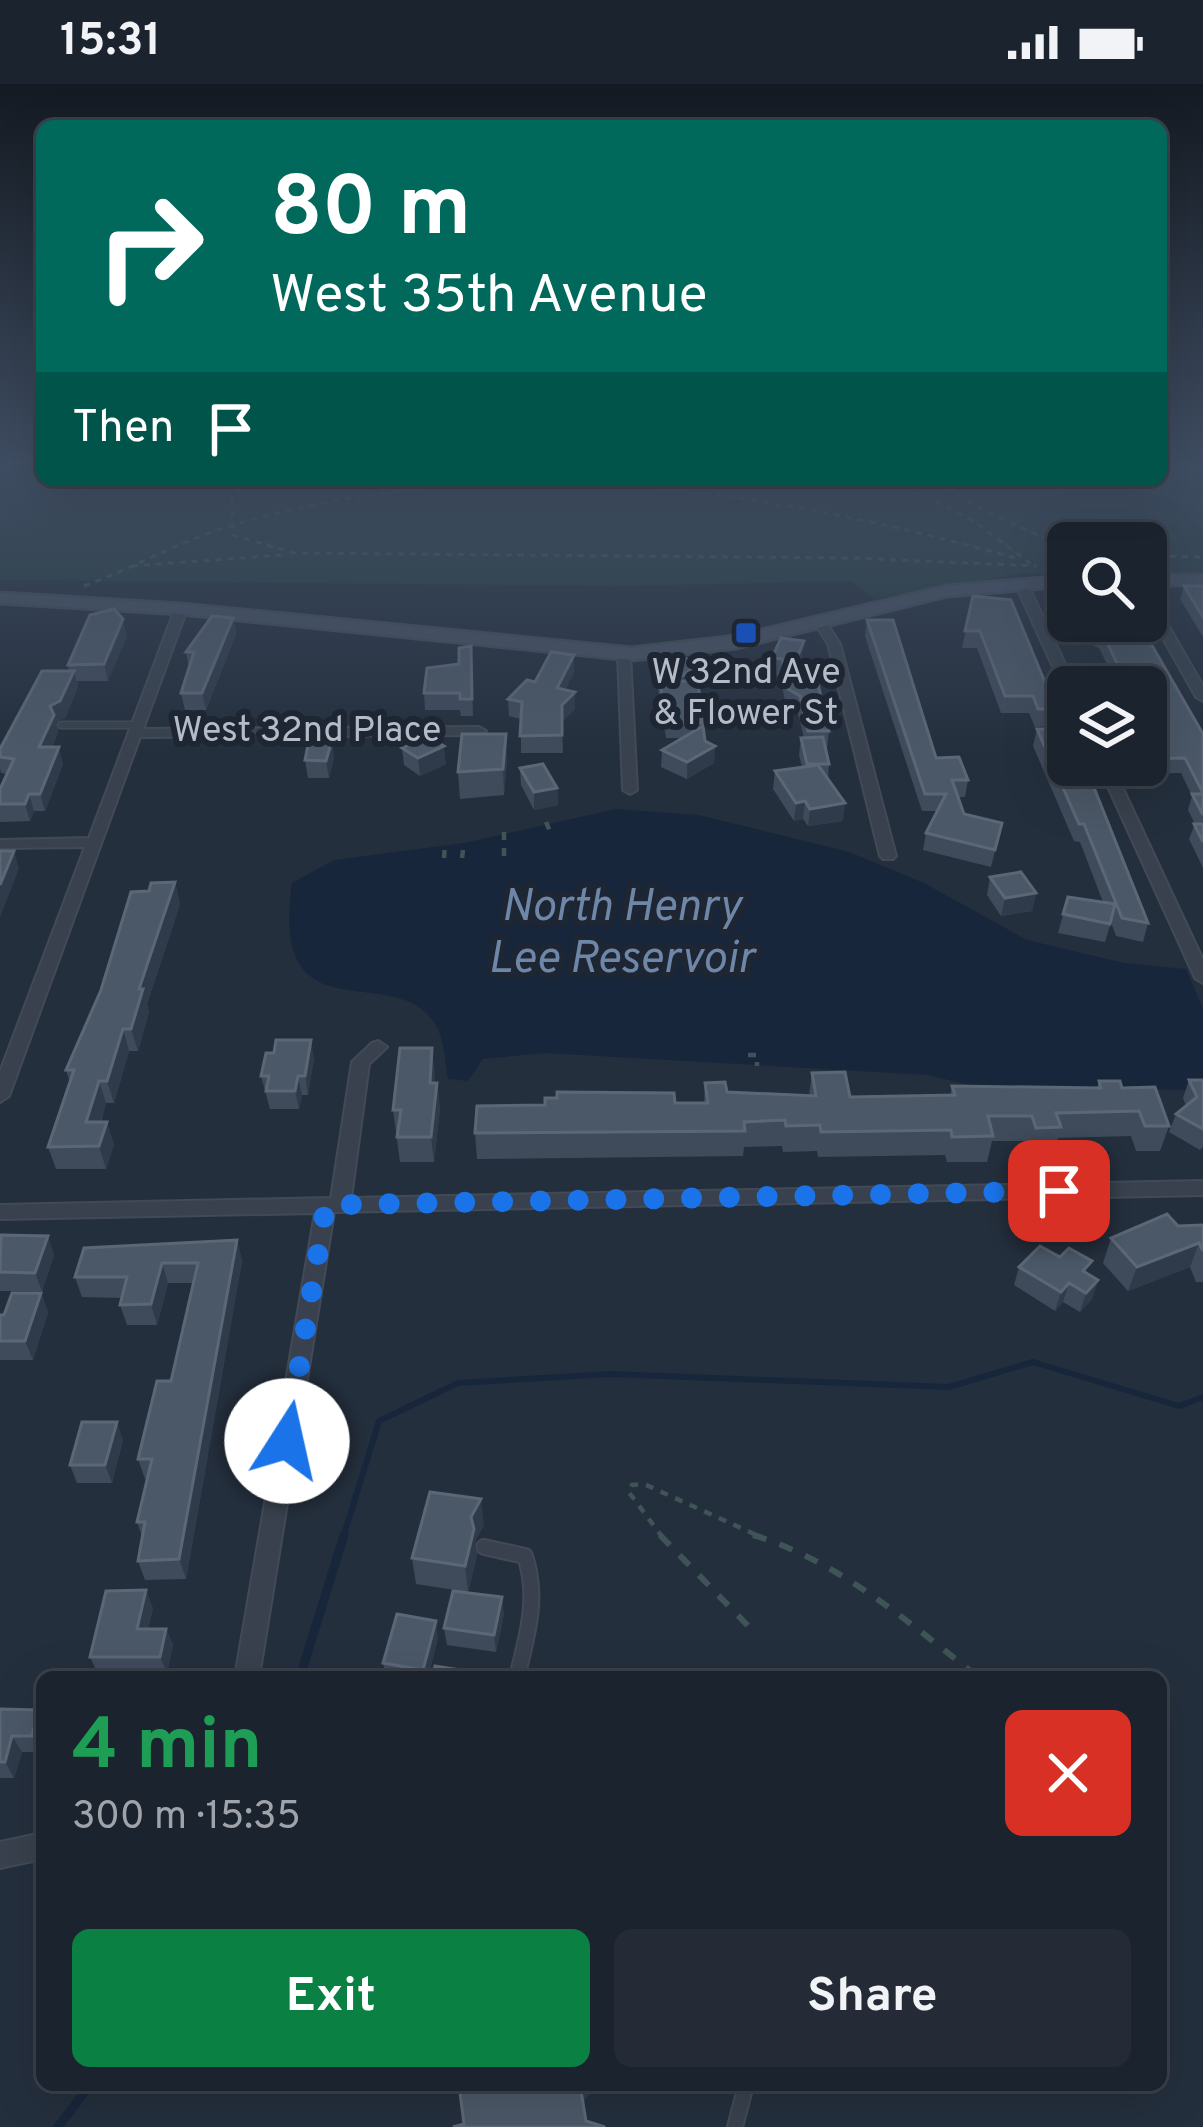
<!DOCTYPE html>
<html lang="en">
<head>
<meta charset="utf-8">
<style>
	:root { --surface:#1b232e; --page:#242b36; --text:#f1f3f6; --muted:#a0a4aa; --line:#39404a; --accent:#0b8043 }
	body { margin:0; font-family:Overpass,sans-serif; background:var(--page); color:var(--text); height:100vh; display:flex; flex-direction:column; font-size:45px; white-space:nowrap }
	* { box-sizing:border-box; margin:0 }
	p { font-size:39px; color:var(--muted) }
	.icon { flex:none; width:66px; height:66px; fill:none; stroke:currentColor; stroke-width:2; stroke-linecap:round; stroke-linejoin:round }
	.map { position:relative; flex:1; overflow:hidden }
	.details { position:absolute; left:36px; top:1587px; width:1131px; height:420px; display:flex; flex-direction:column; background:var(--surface); border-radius:18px; box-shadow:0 12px 48px #0002,0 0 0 3px var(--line) }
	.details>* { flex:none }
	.banner { position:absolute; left:36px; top:36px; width:1131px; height:366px; border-radius:18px; box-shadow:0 12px 48px #0002,0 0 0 3px var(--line); background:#00695c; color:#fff; overflow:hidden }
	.controls { position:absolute; left:1047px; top:438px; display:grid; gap:24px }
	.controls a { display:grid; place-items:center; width:120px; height:120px; border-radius:18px; background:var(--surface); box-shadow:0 12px 48px #0002,0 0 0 3px var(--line); font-size:60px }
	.pin { position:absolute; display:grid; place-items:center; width:102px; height:102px; color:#fff; margin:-51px; border-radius:24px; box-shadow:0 6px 18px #0006 }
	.me { position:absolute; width:132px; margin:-66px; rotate:10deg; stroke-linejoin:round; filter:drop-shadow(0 0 9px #0008) }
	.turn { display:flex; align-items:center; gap:42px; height:252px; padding:0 36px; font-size:54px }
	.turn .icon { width:156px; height:156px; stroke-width:2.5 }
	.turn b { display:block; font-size:84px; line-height:102px }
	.then { display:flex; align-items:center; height:114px; padding:0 36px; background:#0003; gap:24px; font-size:45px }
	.round { display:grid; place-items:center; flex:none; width:126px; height:126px; border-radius:18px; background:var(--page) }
	.headline { display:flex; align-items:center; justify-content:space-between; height:204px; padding:0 36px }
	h1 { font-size:72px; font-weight:700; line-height:90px; color:#1e9e55 }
	.action { display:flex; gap:24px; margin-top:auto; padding:24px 36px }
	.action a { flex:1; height:138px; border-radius:18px; background:var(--accent); color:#fff; font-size:48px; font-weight:700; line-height:138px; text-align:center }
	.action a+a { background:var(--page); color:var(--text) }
	.status { display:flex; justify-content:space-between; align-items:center; height:84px; padding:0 60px; background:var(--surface); direction:ltr }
	.status svg { height:33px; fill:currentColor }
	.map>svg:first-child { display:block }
	.green { fill:#263b3e }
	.water { fill:#18263b }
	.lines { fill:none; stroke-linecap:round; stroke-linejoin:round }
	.stream-far1 { stroke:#18263b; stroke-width:6 }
	.stream { stroke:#18263b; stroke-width:9 }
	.lane-far1-casing { stroke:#414a56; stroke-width:9 }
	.lane-casing { stroke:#414a56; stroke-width:18 }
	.street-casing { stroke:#414a56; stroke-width:4 }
	.secondary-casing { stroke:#414a56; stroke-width:5 }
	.path-far2 { stroke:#3f5456; stroke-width:3; stroke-dasharray:6 6; stroke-linecap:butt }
	.path-far1 { stroke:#3f5456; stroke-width:4.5; stroke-dasharray:8 8; stroke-linecap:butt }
	.path { stroke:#3f5456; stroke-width:6; stroke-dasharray:14 14; stroke-linecap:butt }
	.lane-far1 { stroke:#38414d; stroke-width:6 }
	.lane { stroke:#38414d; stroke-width:14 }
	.street { fill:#38414d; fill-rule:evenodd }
	.secondary { fill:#465060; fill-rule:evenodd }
	.wall { fill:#3f4b5b }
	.shaded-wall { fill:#2f3b4a }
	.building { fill:#4b5867; stroke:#5c6776; stroke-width:3 }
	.route { stroke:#1a73e8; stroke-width:21; stroke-dasharray:0 37.8 }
	.transit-dot { fill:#1a4fb4; stroke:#1d2632; stroke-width:4.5 }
	.labels { text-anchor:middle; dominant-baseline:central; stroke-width:12; stroke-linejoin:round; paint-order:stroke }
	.far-poi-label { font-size:36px; fill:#b4bcc8; stroke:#1d2632 }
	.far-street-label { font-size:36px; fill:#b4bcc8; stroke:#1d2632 }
	.water-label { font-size:45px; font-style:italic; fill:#6e86a7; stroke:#1d2632 }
</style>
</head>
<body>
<div class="status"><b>15:31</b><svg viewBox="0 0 49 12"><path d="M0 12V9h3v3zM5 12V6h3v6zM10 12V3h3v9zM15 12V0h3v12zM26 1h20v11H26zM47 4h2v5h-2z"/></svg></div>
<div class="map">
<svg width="1203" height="2043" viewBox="0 0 1203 2043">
	<rect width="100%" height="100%" fill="#242f3d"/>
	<polygon class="green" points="0,384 42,384 42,396 1161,396 1161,384 1203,384 1203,488 1146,489 1146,459 1068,459 1068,489 1020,490 874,515 851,497 621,502 0,496"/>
	<path class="water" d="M 616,725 L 699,731 L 849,768 L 924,799 L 1027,856 L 1124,879 L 1186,885 L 1203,925 L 1203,1006 L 982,1004 L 927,991 L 545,969 L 483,975 L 468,997 L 448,995 C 445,980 445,962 439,948 C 405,867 268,965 292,799 L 334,776 L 464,759 Z"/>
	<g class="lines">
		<polyline class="stream-far1" points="343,1454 379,1337 458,1299 611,1290 949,1303 1033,1278 1179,1322 1203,1313"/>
		<g class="stream">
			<polyline points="300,1593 344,1451"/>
			<polyline points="58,2043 90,2001"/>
		</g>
		<defs>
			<polyline id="lane-far1" points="61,641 138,641"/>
			<g id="lane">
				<path d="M 484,1463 L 525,1472 C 539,1514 527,1552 517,1593"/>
				<polyline points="735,2043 746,2001"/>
			</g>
			<g id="street">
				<polygon points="1021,495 1027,499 1076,603 1068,603 1068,607 1062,603 1015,499"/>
				<polygon points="1146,509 1152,513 1203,602 1203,617 1196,613 1146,524"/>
				<polygon points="181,521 187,525 143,645 479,643 486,647 479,651 140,653 9,1012 0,1018 0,988 85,763 0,764 0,756 89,754 175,525"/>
				<polygon points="816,535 824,535 840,560 896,772 893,775 883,775 880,772 828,560 814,538"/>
				<polygon points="624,566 630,570 637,706 630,710 623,706 618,570"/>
				<polygon points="1098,681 1112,681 1203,876 1203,899 1195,894"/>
				<polygon points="378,957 387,963 369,980 351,1114 1203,1097 1203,1111 334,1128 259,1593 235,1593 315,1129 0,1135 0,1121 331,1114 352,978 372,959"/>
				<polygon points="42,1749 42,1775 0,1784 0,1758"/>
			</g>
			<g id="secondary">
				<rect x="1146" y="491" width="57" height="10"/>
				<polygon points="1068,492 1068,502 947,512 736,564 632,576 181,530 0,519 0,509 181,520 632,564 736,552 947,502"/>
			</g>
		</defs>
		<use href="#lane-far1" class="lane-far1-casing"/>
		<use href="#lane" class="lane-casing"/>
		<use href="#street" class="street-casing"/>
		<use href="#secondary" class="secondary-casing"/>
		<g class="path-far2">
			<polyline points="247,396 232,414 233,451 294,469 852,474 1037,482"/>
			<polyline points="893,396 974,437 1031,480"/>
			<polyline points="938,396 979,424 1068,465"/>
			<polyline points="1146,472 1203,473"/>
			<polyline points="132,482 282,471"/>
			<path d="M 84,502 C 136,483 182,456 236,440 C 498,365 761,403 1019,475"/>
		</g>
		<g class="path-far1">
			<polyline points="546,738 551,750"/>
			<polyline points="504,748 504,772"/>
			<polyline points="444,774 445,761"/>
			<polyline points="462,774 464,759"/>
			<polyline points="748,971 757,971 757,982"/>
			<polyline points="663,1454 628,1407 632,1401 644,1400 763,1454"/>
		</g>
		<g class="path">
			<polyline points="660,1451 755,1549"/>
			<path d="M 753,1451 C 837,1476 910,1539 978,1593"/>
		</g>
		<use href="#lane-far1" class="lane-far1"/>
		<use href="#lane" class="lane"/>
		<use href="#street" class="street"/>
		<use href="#secondary" class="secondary"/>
	</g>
	<g class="wall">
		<polygon points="1184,502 1203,502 1203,553 1180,515"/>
		<polygon points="1067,506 1068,506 1068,528 1064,520"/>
		<polygon points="973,512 1056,625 1052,642 1035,643 1029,629 1001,629 977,564 962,564"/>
		<polygon points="233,534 236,550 206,626 185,626 181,609 189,584 186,568"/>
		<polygon points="867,536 936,674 968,696 965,713 958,713 964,730 1002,739 991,783 923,766 926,749 937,727 922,727 865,552"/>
		<polygon points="1072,537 1138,537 1203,650 1203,784 1189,755 1195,740 1188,726 1192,712 1181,689 1141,690 1136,681 1146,681 1146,603 1118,603 1099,564 1082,556"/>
		<polygon points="127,552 108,597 77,597 78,603 65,634 56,638 58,648 52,663 63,680 45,727 34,727 30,737 0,738 0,705 7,690 1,689 0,684 0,665 69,587 68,581"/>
		<polygon points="471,562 473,632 461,632 460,626 425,626 424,609 459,580"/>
		<polygon points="574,571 574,588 565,606 575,625 562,638 563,669 521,669 521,635 509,632 508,615"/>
		<polygon points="772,574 802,574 796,588 829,647 827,664 826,664 829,680 828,694 843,737 808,742 803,735 794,737 773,705 775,687 802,683 799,671 801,654 804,654 798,629 786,622 780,592 771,591"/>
		<polygon points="699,579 698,594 694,597 698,597 705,657 715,662 714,679 687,695 661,683 662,666 681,654 666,654 658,605 659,590"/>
		<polygon points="1037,645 1148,839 1143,858 1116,852 1111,838 1105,858 1058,849 1068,813 1103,818 1080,758 1074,757 1033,662"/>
		<polygon points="402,664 446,680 420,692 404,681"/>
		<polygon points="334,673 329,694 308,694 305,676"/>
		<polygon points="507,676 504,711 460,715 458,688"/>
		<polygon points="520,684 557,704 558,721 534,726 521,701"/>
		<polygon points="990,793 1036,809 1032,827 1001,832 987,811"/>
		<polygon points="175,798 180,820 147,920 149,928 138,967 129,967 114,1019 106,1019 101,1038 114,1060 106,1085 56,1085 48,1063 70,999 66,986 149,807"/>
		<polygon points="432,964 434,999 437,999 440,1025 434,1078 400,1078 393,1026"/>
		<polygon points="314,974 308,1011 302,1011 299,1025 270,1025 261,992"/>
		<polygon points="812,989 850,1013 950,1011 952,1002 1097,1004 1099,997 1122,1004 1169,1042 1160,1067 1136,1067 1131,1052 1058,1054 1054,1069 1029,1069 1025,1057 992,1057 987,1078 947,1078 945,1071 818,1073 817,1067 783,1068 782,1062 744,1063 743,1072 477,1075 475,1049 675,1019 704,1019 705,999 727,1008 809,1011"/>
		<polygon points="1189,996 1203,996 1203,1063 1200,1066 1169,1048 1176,1030 1186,1022 1183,1014"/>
		<polygon points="1203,1141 1203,1198 1196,1198 1190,1183 1128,1207 1103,1179 1111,1154 1178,1142"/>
		<polygon points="0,1155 54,1171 42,1207 0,1207"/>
		<polygon points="237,1156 242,1177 186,1495 145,1496 138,1477 142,1452 137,1438 147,1395 145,1395 138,1375 171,1297 193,1199 168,1199 157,1241 127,1241 120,1221 122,1214 82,1213 75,1193"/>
		<polygon points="1019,1183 1088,1190 1098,1196 1092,1215 1080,1228 1063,1218 1055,1227 1014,1201"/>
		<polygon points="41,1209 48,1228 33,1276 0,1276 0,1231 4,1231"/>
		<polygon points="123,1356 112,1399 77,1399 70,1381"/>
		<polygon points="484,1441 475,1457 477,1471 468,1508 416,1500 412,1474"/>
		<polygon points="153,1524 148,1545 166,1545 173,1561 167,1589 98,1590 90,1573"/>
		<polygon points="504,1530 496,1568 447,1561 444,1544"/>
		<polygon points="438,1554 428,1593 386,1593 383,1579"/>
		<polygon points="0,1625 39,1626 42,1630 42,1668 22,1668 14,1694 0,1694"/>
	</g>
	<g class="shaded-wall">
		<polygon points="233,534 236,550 206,626 202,609"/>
		<polygon points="123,535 127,552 108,597 104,580"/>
		<polygon points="804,557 802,574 790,605 791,588"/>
		<polygon points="574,571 574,588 558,621 557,604"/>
		<polygon points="699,579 698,594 676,612 676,597"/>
		<polygon points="74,587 78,603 65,634 56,638 58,648 44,680 39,663 50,622"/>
		<polygon points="575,608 575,625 562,638 562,621"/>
		<polygon points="506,650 507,676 504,711 503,685"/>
		<polygon points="332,656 334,673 329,694 326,677"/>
		<polygon points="444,662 446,680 420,692 418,674"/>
		<polygon points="715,662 714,679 687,695 687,678"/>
		<polygon points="59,663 63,680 45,727 40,710"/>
		<polygon points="557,704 558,721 534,726 534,708"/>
		<polygon points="29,710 34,727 30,737 25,720"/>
		<polygon points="805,717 803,735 794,737 796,719"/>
		<polygon points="845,719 843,737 808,742 810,725"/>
		<polygon points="14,767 19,785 0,833 0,801"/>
		<polygon points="175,798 180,820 147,920 149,928 138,967 131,945 139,905"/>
		<polygon points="1036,809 1032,827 1001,832 1005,814"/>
		<polygon points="123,945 129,967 114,1019 107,997"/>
		<polygon points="311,956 314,974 308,1011 305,992"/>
		<polygon points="432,964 435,990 432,1025 430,999"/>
		<polygon points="298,992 302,1011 299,1025 295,1007"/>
		<polygon points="99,997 106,1019 94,1060 86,1038"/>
		<polygon points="437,999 440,1025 434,1078 431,1053"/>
		<polygon points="107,1038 114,1060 106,1085 99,1062"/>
		<polygon points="48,1152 54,1171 42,1207 35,1189"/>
		<polygon points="237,1156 242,1177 186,1495 179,1475"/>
		<polygon points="1199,1159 1190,1183 1128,1207 1137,1183"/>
		<polygon points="162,1179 168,1199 157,1241 151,1220"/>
		<polygon points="1098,1196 1092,1215 1080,1228 1086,1209"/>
		<polygon points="1069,1199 1063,1218 1055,1227 1061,1208"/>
		<polygon points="41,1209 48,1228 33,1276 25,1257"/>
		<polygon points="117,1338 123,1356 112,1399 105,1381"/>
		<polygon points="481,1415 484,1441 475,1457 477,1471 468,1508 465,1482 471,1433"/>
		<polygon points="146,1506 153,1524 144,1561 137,1545"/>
		<polygon points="502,1513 504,1530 496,1568 494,1551"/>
		<polygon points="436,1537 438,1554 428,1593 424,1593 423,1586"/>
		<polygon points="166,1545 173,1561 167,1589 160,1573"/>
		<polygon points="39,1626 42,1630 42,1668 32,1652"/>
		<polygon points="12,1652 22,1668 14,1694 5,1678"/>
		<polygon points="580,2001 597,2001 580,2022"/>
	</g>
	<g class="building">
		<polygon points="1184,502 1203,502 1203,533"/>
		<polygon points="973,512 1011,516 1056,625 1038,625 1033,612 1005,612 980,547 965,547"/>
		<polygon points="114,525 123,535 104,580 68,581 90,531"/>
		<polygon points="212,532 233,534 202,609 181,609 194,568 186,568"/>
		<polygon points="867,536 893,536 936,674 959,673 968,696 952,696 964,730 1002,739 995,766 926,749 946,710 925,710"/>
		<polygon points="1083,537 1138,537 1203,650 1203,709 1185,674 1146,675 1146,632 1158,630 1146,607 1146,603 1141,598 1126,598 1103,550 1085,541"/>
		<polygon points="781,554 804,557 791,588 815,587 829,647 808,647 800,612 788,605 782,575 772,574"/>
		<polygon points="471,562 472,615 460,615 460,609 424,609 427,584 459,580 459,564"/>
		<polygon points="551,568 574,571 557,604 575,608 562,621 562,651 520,652 522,618 508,615 527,596 535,598"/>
		<polygon points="681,573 699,579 676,597 698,597 702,639 666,639 659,590"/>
		<polygon points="42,587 74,587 60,617 50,622 54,631 39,663 59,663 40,710 29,710 25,720 0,720 0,705 14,675 0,673 0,665"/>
		<polygon points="703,642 705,657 715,662 687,678 662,666"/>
		<polygon points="1037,645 1058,645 1068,660 1068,681 1083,681 1087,686 1148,839 1122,834 1084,740 1079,740"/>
		<polygon points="462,650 506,650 503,685 458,688"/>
		<polygon points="428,652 444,662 418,674 402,664"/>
		<polygon points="823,653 829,680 807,680 801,654"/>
		<polygon points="309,656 332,656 326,677 305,676"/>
		<polygon points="543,680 557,704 534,708 520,684"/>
		<polygon points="818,681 845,719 810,725 805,717 796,719 775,687"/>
		<polygon points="1192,710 1203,710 1203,731"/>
		<polygon points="1194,740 1203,740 1203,758"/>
		<polygon points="0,767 14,767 0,801"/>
		<polygon points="1021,788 1036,809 1005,814 990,793"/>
		<polygon points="175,798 139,905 143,905 131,945 123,945 107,997 99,997 86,1038 107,1038 99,1062 48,1063 74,986 66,986 101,906 131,808 149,807 151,799"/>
		<polygon points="1068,813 1115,820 1110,840 1063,830"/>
		<polygon points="276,956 311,956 305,992 298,992 295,1007 266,1007 269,992 261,992 266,969 274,969"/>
		<polygon points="400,964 432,964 430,999 437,999 431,1053 397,1053 401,1026 393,1026"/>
		<polygon points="845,988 850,1013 955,1011 952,1002 1101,1004 1099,997 1120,997 1122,1004 1155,1003 1169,1042 1145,1042 1139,1027 1056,1029 1061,1043 1036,1044 1032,1032 988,1032 993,1052 952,1053 951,1046 821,1048 820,1041 786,1042 785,1036 744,1038 745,1047 475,1049 477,1022 545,1021 545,1014 557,1014 557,1008 674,1009 675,1019 708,1019 705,999 725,998 727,1008 816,1012 812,989"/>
		<polygon points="1189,996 1203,996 1203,1045 1176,1030 1197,1013"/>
		<polygon points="1167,1130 1178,1142 1203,1141 1203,1167 1199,1159 1137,1183 1111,1154"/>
		<polygon points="1,1151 48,1152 35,1189 0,1188"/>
		<polygon points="237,1156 179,1475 138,1477 145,1438 137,1438 152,1375 138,1375 157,1297 171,1297 198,1179 162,1179 151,1220 120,1221 127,1193 75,1193 84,1164"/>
		<polygon points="1040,1162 1060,1173 1069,1164 1092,1177 1083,1187 1098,1196 1086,1209 1069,1199 1061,1208 1019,1183"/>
		<polygon points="12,1209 41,1209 25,1257 0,1257 0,1231 4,1231"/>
		<polygon points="82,1338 117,1338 105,1381 70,1381"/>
		<polygon points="430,1408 481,1415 471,1433 474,1445 465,1482 412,1474"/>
		<polygon points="146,1506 137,1545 166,1545 160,1573 90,1573 106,1507"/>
		<polygon points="453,1507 502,1513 494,1551 444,1544"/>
		<polygon points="397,1530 436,1537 423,1586 383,1579"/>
		<polygon points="435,1582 486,1590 485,1593 432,1593"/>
		<polygon points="0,1625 39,1626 32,1652 12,1652 5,1678 0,1678"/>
		<polygon points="42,1909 42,1934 35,1934"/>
		<polygon points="459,2001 580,2001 586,2037 605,2043 453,2043 464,2040"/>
	</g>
	<linearGradient id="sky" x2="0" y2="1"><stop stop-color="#141a22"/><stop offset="0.57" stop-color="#3f4d62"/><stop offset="1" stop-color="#3f4d62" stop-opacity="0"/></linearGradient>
	<rect width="1203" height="670" fill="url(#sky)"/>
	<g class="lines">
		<polyline class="route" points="287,1357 326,1121 1059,1107"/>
	</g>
	<rect class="transit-dot" x="734" y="537" width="24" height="24" rx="6"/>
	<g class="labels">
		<g class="far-poi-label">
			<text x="746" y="590">W 32nd Ave<tspan x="746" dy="41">&amp; Flower St</tspan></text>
		</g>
		<g class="far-street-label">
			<text x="307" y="648">West 32nd Place</text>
		</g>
		<g class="water-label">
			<text x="621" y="824">North Henry<tspan x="621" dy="52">Lee Reservoir</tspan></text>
		</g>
	</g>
</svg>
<div class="controls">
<a><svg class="icon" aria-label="search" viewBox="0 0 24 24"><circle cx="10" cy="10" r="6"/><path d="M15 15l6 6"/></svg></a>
<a><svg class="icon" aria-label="layers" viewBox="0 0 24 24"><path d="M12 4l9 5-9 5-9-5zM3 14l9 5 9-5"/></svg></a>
</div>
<div class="pin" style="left:1059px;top:1107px;background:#d93025"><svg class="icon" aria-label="arrive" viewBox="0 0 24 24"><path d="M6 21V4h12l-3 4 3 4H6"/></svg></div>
<svg class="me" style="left:287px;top:1357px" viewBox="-20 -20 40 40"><circle r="19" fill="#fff"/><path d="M0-13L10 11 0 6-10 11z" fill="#1a73e8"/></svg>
<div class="banner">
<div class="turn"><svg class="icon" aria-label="right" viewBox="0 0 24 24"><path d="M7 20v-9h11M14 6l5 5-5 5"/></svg><div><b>80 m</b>West 35th Avenue</div></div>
<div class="then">Then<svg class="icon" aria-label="arrive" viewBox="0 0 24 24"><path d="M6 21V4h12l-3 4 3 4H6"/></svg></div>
</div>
<section class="details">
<div class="headline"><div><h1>4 min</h1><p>300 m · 15:35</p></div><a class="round" style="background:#d93025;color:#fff"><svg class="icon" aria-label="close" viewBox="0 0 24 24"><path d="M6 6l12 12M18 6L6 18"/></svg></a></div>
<div class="action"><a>Exit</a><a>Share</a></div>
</section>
</div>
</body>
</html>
